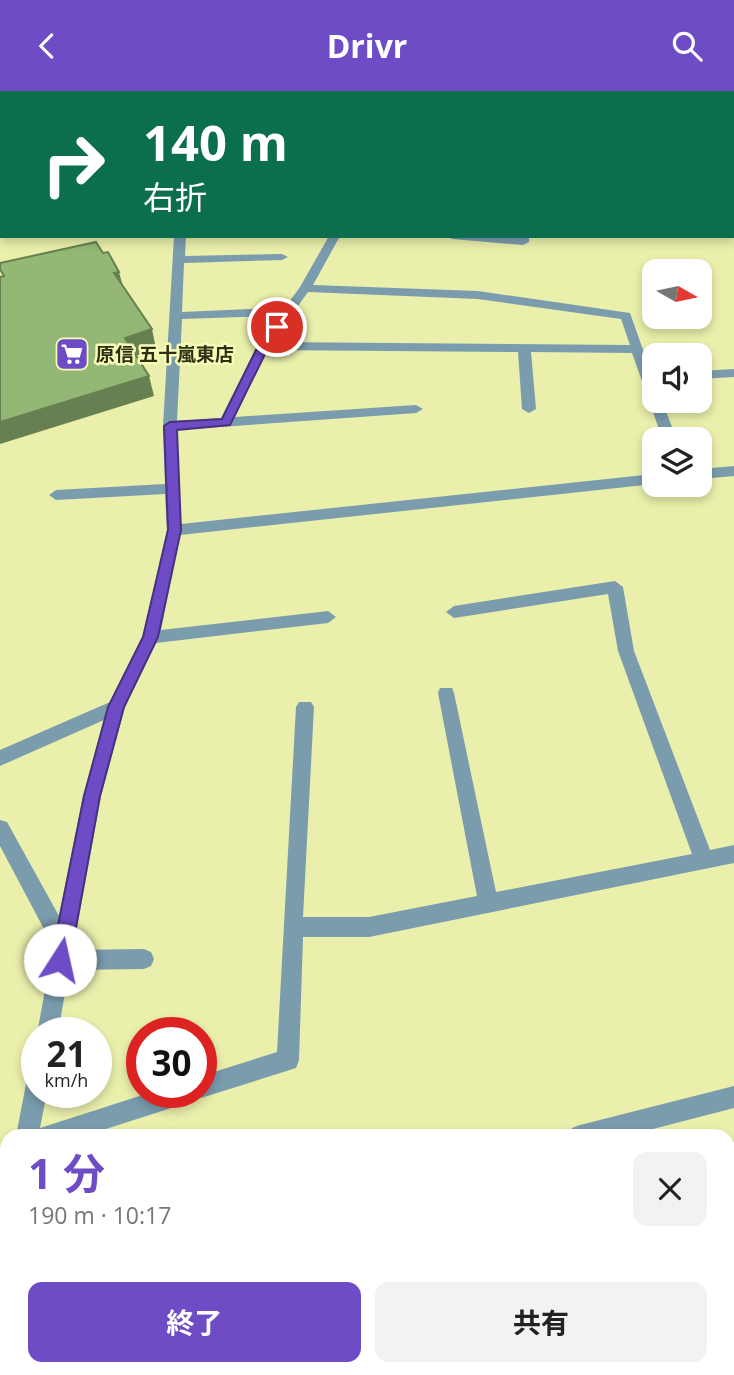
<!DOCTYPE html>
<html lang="ja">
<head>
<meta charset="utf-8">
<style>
	:root { --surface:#fff; --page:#f2f2f2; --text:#222; --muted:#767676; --accent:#6d4cc5 }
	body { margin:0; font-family:"Open Sans","Noto Sans JP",sans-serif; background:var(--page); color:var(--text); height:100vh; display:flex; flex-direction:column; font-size:26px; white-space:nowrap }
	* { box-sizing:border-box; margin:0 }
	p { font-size:23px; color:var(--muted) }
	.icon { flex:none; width:38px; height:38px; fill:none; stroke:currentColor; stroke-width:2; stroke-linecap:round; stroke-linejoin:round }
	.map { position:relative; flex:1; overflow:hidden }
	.drawer { position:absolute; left:0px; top:1038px; width:735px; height:247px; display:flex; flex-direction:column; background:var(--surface); border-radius:21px 21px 0 0; box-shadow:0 4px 10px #0003 }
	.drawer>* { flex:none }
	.hud { position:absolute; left:0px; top:0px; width:735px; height:147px; box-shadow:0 4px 10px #0003; background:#0b6e4f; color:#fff; overflow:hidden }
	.needle { width:46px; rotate:99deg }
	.buttons { position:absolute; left:642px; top:168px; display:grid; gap:14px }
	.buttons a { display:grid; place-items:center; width:70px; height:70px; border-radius:14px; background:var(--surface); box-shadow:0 4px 10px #0003; font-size:35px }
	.speed { position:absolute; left:21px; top:926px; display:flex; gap:14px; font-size:35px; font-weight:700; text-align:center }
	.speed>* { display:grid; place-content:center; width:91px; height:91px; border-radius:50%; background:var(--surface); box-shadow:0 4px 10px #0003; line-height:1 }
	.speed small { font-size:18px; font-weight:400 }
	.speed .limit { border:10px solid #d22; background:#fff; color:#111 }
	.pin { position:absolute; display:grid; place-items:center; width:60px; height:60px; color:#fff; margin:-30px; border:4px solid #fff; border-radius:50%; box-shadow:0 2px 7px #0007 }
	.me { position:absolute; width:77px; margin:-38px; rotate:10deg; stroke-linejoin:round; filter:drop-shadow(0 0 5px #0008) }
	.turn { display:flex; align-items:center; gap:24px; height:147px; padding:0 28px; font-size:32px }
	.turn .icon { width:91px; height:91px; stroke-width:2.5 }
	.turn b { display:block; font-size:49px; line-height:60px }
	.round { display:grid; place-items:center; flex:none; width:74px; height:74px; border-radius:14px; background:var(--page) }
	.headline { display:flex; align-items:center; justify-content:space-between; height:119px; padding:0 28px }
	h1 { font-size:42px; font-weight:700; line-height:52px; color:var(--accent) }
	.button { display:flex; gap:14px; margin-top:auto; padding:14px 28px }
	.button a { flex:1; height:80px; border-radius:14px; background:var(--accent); color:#fff; font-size:28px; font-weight:700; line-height:80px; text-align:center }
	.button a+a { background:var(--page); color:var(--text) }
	header { display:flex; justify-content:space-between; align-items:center; height:91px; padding:0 28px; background:var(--accent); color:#fff; font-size:32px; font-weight:700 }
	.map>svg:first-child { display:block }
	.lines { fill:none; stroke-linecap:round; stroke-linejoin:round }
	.minor { fill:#7a9cad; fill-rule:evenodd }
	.shaded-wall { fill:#678051 }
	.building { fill:#93b774; stroke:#678051; stroke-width:2 }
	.route { fill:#6d4cc5; stroke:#473180; stroke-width:2 }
	.labels { text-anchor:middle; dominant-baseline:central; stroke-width:5; stroke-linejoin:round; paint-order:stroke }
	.far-poi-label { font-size:19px; font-weight:bold; fill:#2d2f13; stroke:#f7fcb7; text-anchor:start }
</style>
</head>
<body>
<header><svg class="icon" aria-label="back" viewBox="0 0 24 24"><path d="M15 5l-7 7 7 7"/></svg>Drivr<svg class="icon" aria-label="search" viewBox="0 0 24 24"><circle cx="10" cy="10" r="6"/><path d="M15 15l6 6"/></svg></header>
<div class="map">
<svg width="734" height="1284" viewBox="0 0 734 1284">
	<rect width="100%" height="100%" fill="#eaefab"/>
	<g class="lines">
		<g class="minor">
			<polygon points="196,0 206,0 196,2"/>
			<polygon points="348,0 368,0 369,2 350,2"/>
			<polygon points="427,0 437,0 427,2"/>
			<polygon points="704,0 714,0 715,2 706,2"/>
			<rect x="733" y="22" width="1" height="7"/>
			<polygon points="2,53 2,60 0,60 0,54"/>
			<rect x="733" y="71" width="1" height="6"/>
			<path d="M 174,145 L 186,145 L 185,165 L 282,163 L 288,166 L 282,169 L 184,172 L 182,221 L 271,217 L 277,221 L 271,225 L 182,228 L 177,330 L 221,327 L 257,255 L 300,196 L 329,145 L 340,145 L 313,194 L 478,200 L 630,222 L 654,290 L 654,310 L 662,310 L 674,341 L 667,345 L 660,341 L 632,262 L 531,261 L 536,318 L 529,322 L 522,318 L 518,261 L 267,259 L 235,326 L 416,314 L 423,318 L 416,322 L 177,339 L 181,433 L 654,383 L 654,393 L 180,444 L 161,539 L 328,520 L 336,526 L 328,532 L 156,552 L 125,616 L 101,705 L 73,859 L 144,858 L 151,861 L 154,868 L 151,875 L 144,878 L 69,879 L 58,942 L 37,943 L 53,855 L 0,755 L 0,729 L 7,731 L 59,825 L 83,705 L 104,629 L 0,675 L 0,659 L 110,611 L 143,546 L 167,439 L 165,403 L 56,409 L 49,404 L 56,399 L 165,393 L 163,335 ZM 308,201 L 478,208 L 621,228 L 630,254 L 272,251 Z"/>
			<polygon points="447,145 529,145 529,151 523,154 452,148"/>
			<polygon points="734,278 734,286 700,288 700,280"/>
			<polygon points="734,375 734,385 700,388 700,378"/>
			<polygon points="615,490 623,496 634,560 710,759 734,754 734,772 369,846 303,846 299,969 296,977 201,1007 196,1005 187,1012 84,1045 16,1045 26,993 29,985 37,982 37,1001 47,1001 40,1037 152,1001 201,1001 201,985 277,961 296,616 299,611 311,611 314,616 303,826 369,826 477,805 438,602 440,597 452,597 454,602 496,801 692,763 618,560 608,503 454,527 446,521 454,515"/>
			<polygon points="734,995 734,1017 626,1045 569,1045 572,1037 580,1034"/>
			<polygon points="7,1138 7,1197 0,1200 0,1141"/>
			<polygon points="7,1221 7,1247 0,1250 0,1224"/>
		</g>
	</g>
	<g class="shaded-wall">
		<polygon points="119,181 124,200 114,182"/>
		<polygon points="152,238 156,258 130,267 125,247"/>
		<polygon points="149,285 154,305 0,353 0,331"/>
	</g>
	<polygon class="building" points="96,151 103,162 108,161 119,181 114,182 152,238 125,247 149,285 0,331 0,186 4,185 0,178 0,172"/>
	<polygon class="route" points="273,233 283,236 269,255 230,334 177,339 181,439 158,546 124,616 100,705 70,869 67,876 60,879 54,876 51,869 84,705 108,616 143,546 168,439 164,335 170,331 222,328 258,255"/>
	<defs>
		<symbol id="supermarket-square" viewBox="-11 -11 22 22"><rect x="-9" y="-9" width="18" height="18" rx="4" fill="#6d4cc5" stroke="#f7fcb7"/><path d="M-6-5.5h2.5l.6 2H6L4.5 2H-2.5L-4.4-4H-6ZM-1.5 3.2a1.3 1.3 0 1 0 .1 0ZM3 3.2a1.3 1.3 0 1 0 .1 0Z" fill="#fff"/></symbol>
	</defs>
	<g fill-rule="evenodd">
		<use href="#supermarket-square" x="53" y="244" width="38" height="38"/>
	</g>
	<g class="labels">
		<g class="far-poi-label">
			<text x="96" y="263">原信 五十嵐東店</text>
		</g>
	</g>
</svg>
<div class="buttons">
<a><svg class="needle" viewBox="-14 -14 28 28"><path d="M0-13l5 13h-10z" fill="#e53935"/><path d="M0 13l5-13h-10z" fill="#767676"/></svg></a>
<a><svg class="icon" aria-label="sound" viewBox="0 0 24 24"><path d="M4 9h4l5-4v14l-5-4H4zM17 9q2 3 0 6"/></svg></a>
<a><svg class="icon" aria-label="layers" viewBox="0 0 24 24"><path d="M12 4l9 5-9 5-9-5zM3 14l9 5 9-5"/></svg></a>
</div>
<div class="speed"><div>21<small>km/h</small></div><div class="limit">30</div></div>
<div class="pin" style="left:277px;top:236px;background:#d93025"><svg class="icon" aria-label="arrive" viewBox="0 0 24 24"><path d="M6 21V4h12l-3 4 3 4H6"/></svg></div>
<svg class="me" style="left:60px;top:869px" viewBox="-20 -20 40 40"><circle r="19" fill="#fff"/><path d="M0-13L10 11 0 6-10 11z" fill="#6d4cc5"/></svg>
<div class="hud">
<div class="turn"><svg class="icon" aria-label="right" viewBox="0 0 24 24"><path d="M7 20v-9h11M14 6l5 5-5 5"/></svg><div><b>140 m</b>右折</div></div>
</div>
<section class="drawer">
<div class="headline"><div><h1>1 分</h1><p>190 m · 10:17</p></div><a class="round"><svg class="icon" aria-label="close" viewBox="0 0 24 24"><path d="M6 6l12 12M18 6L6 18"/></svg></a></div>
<div class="button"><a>終了</a><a>共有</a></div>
</section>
</div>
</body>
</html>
